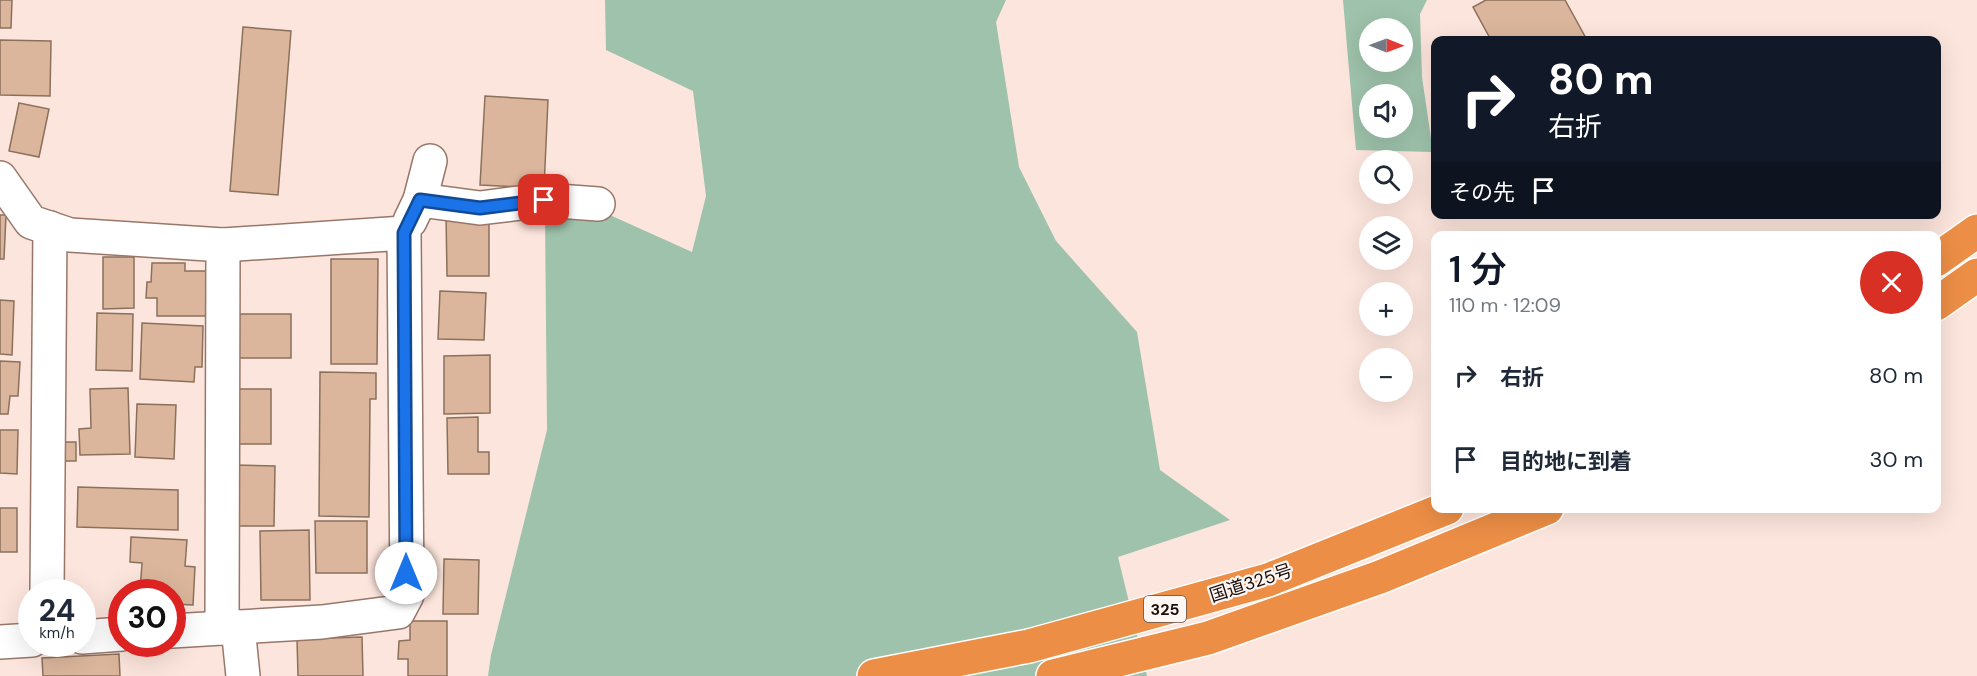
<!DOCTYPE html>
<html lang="ja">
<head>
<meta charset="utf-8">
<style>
	:root { --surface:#fff; --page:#f6f6f7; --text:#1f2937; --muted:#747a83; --accent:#111827 }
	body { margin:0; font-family:"DM Sans","Noto Sans JP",sans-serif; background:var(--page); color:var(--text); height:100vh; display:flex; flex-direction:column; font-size:22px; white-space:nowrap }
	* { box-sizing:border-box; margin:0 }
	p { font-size:20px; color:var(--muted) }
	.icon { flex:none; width:33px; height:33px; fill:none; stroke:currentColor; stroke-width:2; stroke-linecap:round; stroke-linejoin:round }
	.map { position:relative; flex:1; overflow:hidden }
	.panel { position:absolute; left:1431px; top:231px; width:510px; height:282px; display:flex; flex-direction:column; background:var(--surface); border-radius:12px; box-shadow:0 6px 24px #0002 }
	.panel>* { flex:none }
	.hud { position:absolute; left:1431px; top:36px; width:510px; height:183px; border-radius:12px; box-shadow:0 6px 24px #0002; background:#111827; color:#fff; overflow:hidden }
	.needle { width:39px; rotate:91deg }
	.tools { position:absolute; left:1359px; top:18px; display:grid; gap:12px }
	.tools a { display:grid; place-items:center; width:54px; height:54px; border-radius:50%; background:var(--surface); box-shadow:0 6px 24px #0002; font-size:30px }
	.speed { position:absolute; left:18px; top:579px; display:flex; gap:12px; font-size:30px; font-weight:700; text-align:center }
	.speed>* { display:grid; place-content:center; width:78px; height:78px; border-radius:50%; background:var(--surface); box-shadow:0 6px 24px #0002; line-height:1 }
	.speed small { font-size:15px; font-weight:400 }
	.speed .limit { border:9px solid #d22; background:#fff; color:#111 }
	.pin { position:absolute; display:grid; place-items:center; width:51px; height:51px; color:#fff; margin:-26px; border-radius:12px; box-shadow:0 3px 9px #0006 }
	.me { position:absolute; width:66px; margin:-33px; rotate:0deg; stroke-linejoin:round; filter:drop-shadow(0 0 4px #0008) }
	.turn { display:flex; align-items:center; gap:21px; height:126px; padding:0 18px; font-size:27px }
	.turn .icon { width:78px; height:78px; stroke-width:2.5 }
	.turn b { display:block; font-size:42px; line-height:51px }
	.then { display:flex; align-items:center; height:57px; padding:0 18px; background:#0003; gap:12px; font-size:22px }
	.round { display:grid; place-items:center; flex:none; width:63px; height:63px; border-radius:32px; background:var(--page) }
	.overview { display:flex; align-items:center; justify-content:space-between; height:102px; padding:0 18px }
	h1 { font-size:36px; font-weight:600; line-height:45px; color:var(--accent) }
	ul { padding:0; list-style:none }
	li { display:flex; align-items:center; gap:18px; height:84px; padding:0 18px }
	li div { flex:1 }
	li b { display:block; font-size:22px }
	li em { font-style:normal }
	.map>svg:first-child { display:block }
	.green { fill:#9ec2ab; fill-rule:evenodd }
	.building { fill:#dbb69c; stroke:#8b705c; stroke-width:1.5 }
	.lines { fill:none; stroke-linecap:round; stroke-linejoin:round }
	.minor-casing { stroke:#98776a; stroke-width:36 }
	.trunk-casing { stroke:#fff; stroke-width:36 }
	.minor { stroke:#fff; stroke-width:33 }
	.trunk { stroke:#ec8e46; stroke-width:33 }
	.route-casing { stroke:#114b97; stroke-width:15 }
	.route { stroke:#1a73e8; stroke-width:10 }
	.labels { text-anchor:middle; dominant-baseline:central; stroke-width:4.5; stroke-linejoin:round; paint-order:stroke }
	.shield { fill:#fef6f3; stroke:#5e534e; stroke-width:1.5 }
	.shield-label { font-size:16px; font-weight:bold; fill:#190d08 }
	.street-label { font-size:18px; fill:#190d08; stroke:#fef6f3 }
</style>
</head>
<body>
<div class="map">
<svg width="1977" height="676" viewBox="0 0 1977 676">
	<rect width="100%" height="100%" fill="#fce5dc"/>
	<g class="green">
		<polygon points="605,0 1006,0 996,22 1019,167 1056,241 1137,332 1160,470 1230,520 1118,557 1147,676 488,676 491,655 547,430 545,215 612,216 692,252 706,196 693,91 606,50"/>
		<path d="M 1343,0 L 1427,0 L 1420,14 L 1422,77 L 1433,152 L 1356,150 ZM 1370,28 L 1402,28 L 1402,62 L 1370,62 ZM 1370,94 L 1402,94 L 1402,128 L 1370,128 Z"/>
	</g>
	<g class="building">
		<polygon points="0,0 12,0 11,28 0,28"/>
		<polygon points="1486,0 1565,0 1587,40 1491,40 1473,7"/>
		<polygon points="243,27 291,31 278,195 230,191"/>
		<polygon points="0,40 51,41 50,96 0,95"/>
		<polygon points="485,96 548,100 544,188 480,185"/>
		<polygon points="19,103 49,109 39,157 9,151"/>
		<polygon points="489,213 489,276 447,276 446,214"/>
		<polygon points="0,215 6,215 4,259 0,259"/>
		<polygon points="103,257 134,257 134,308 103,309"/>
		<polygon points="331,259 378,259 377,364 331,364"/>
		<polygon points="152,263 185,263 185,271 206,271 206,316 157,316 157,298 146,298 147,282 151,282"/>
		<polygon points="440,291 486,293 484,340 438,339"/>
		<polygon points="0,300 14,301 12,355 0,354"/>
		<polygon points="97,313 133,314 132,371 96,370"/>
		<polygon points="235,314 291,314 291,358 236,358"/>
		<polygon points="142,323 203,326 202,367 195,367 194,382 140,379"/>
		<polygon points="490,355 490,413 444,414 444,356"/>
		<polygon points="0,361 20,362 18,396 10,396 8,414 0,414"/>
		<polygon points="320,372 376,373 376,399 370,399 369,517 319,516"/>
		<polygon points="128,388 130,454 80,455 79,429 91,428 90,389"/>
		<rect x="235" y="389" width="36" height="55"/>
		<polygon points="137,404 176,405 174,459 135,457"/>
		<polygon points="478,417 478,452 489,452 489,474 448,474 447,418"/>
		<polygon points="0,430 18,430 17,474 0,473"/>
		<polygon points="60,442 76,442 76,461 59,461"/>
		<polygon points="234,465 275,466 274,526 234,526"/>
		<polygon points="78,487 178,490 178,530 77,527"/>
		<rect x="0" y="508" width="17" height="44"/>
		<polygon points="315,521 367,521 367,573 316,573"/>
		<polygon points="309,530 310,600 261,600 260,531"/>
		<polygon points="131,537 187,540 185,566 195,567 193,605 172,604 172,592 140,592 142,563 130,562"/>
		<polygon points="444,559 479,560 478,614 443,614"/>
		<polygon points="410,621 447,621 447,676 408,676 408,659 398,659 399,641 410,640"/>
		<polygon points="362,637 363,676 298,676 297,639"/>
		<polygon points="119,654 120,676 43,676 42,658"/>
	</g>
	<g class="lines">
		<defs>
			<g id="minor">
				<polyline points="0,178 31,222 70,235 223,245 404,233 407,595 398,612 322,622 172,631"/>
				<polyline points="420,200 480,208 544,200 598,204"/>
				<polyline points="410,221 420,200 430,161"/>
				<polyline points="47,592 50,228"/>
				<polyline points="238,627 243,676"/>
				<polyline points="222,628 223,245"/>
				<polyline points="82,637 122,634"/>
				<polyline points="0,642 32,640"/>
			</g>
			<g id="trunk">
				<polyline points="1936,260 1977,231"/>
				<polyline points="1936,304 1977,275"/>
				<polyline points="874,676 1029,646 1268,580 1447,508"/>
				<polyline points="1053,676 1208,638 1380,577 1547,508"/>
			</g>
		</defs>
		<use href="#minor" class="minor-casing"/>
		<use href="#trunk" class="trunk-casing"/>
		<use href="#minor" class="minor"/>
		<use href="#trunk" class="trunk"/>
	</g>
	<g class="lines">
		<defs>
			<polyline id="route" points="406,573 404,233 420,200 480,208 544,200"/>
		</defs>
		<use href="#route" class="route-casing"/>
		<use href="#route" class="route"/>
	</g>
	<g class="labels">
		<rect class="shield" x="1144" y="596" width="42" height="26" rx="4.5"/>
		<g class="shield-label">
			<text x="1165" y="609">325</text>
		</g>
		<g class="street-label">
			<text transform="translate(1251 583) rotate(-18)">国道325号</text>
		</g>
	</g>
</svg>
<div class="tools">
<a><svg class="needle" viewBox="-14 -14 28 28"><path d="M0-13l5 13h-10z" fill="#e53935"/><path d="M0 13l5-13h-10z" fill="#747a83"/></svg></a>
<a><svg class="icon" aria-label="sound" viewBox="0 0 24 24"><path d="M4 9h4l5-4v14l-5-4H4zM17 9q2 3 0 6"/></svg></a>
<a><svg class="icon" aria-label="search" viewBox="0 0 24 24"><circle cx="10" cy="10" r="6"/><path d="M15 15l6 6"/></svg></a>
<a><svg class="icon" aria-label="layers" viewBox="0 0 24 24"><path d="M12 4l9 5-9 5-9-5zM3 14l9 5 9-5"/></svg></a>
<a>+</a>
<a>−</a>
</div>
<div class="speed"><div>24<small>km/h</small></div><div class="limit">30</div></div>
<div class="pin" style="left:544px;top:200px;background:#d93025"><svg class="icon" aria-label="arrive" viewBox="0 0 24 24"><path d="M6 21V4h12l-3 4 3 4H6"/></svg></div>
<svg class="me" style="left:406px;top:573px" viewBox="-20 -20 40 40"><circle r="19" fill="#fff"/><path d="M0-13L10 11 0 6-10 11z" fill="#1a73e8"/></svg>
<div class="hud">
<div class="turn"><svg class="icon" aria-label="right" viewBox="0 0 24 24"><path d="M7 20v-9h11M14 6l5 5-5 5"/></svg><div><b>80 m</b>右折</div></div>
<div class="then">その先<svg class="icon" aria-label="arrive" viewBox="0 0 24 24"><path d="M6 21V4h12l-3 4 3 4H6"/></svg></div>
</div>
<section class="panel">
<div class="overview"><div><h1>1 分</h1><p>110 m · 12:09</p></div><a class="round" style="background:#d93025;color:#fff"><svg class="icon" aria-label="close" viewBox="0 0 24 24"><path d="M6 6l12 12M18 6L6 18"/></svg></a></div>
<ul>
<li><svg class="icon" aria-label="right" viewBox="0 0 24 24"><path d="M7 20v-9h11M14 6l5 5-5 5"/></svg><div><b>右折</b></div><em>80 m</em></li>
<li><svg class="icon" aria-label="arrive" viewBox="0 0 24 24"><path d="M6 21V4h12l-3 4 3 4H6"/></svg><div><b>目的地に到着</b></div><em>30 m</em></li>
</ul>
</section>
</div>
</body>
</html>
